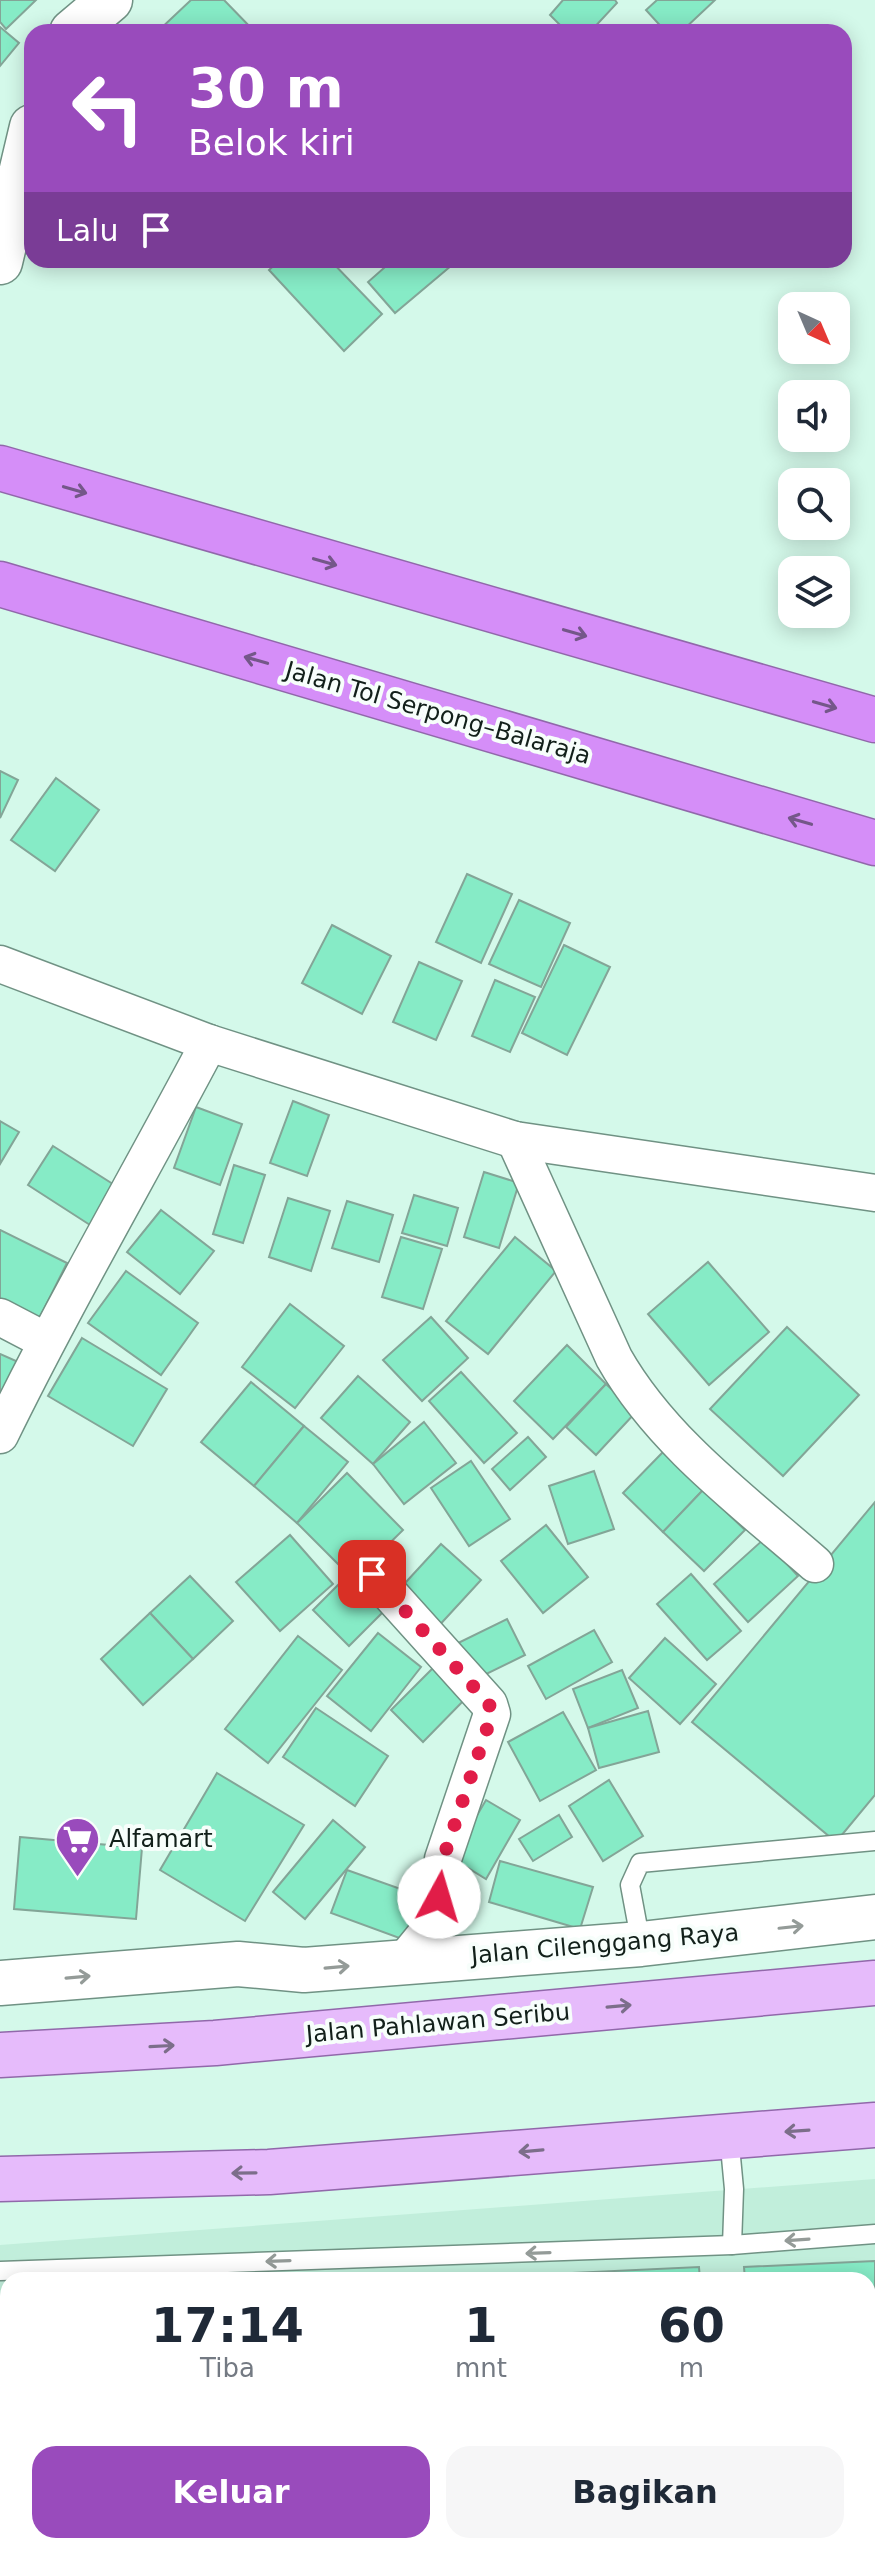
<!DOCTYPE html>
<html lang="id">
<head>
<meta charset="utf-8">
<style>
	:root { --surface:#fff; --page:#f6f6f7; --text:#1f2937; --muted:#747a83; --accent:#994bbc }
	body { margin:0; font-family:"DejaVu Sans",sans-serif; background:var(--page); color:var(--text); height:100vh; display:flex; flex-direction:column; font-size:30px; white-space:nowrap }
	* { box-sizing:border-box; margin:0 }
	p { font-size:26px; color:var(--muted) }
	.icon { flex:none; width:44px; height:44px; fill:none; stroke:currentColor; stroke-width:2; stroke-linecap:round; stroke-linejoin:round }
	.map { position:relative; flex:1; overflow:hidden }
	.details { position:absolute; left:0px; top:2272px; width:876px; height:282px; display:flex; flex-direction:column; background:var(--surface); border-radius:24px 24px 0 0; box-shadow:0 4px 20px #0003 }
	.details>* { flex:none }
	.hud { position:absolute; left:24px; top:24px; width:828px; height:244px; border-radius:24px; box-shadow:0 4px 20px #0003; background:#994bbc; color:#fff; overflow:hidden }
	.needle { width:52px; rotate:136deg }
	.buttons { position:absolute; left:778px; top:292px; display:grid; gap:16px }
	.buttons a { display:grid; place-items:center; width:72px; height:72px; border-radius:16px; background:var(--surface); box-shadow:0 4px 20px #0003; font-size:40px }
	.pin { position:absolute; display:grid; place-items:center; width:68px; height:68px; color:#fff; margin:-34px; border-radius:16px; box-shadow:0 4px 12px #0006 }
	.me { position:absolute; width:88px; margin:-44px; rotate:6deg; stroke-linejoin:round; filter:drop-shadow(0 0 6px #0008) }
	.turn { display:flex; align-items:center; gap:28px; height:168px; padding:0 32px; font-size:36px }
	.turn .icon { width:104px; height:104px; stroke-width:2.5 }
	.turn b { display:block; font-size:56px; line-height:68px }
	.then { display:flex; align-items:center; height:76px; padding:0 32px; background:#0003; gap:16px; font-size:30px }
	.eta { display:flex; justify-content:space-evenly; align-items:center; height:136px; text-align:center }
	.eta b { font-size:48px; font-weight:700; line-height:56px }
	.primary-button { display:flex; gap:16px; margin-top:auto; padding:16px 32px }
	.primary-button a { flex:1; height:92px; border-radius:24px; background:var(--accent); color:#fff; font-size:32px; font-weight:700; line-height:92px; text-align:center }
	.primary-button a+a { background:var(--page); color:var(--text) }
	.map>svg:first-child { display:block }
	.built { fill:#c1eedb }
	.building { fill:#86ebc6; stroke:#83a597; stroke-width:2 }
	.lines { fill:none; stroke-linecap:round; stroke-linejoin:round }
	.service-casing { stroke:#709284; stroke-width:21 }
	.minor-casing { stroke:#709284; stroke-width:39 }
	.tertiary-casing { stroke:#709284; stroke-width:47 }
	.primary-casing { stroke:#9168aa; stroke-width:47 }
	.motorway-casing { stroke:#9168aa; stroke-width:47 }
	.service { stroke:#fff; stroke-width:18 }
	.minor { stroke:#fff; stroke-width:36 }
	.tertiary { stroke:#fff; stroke-width:44 }
	.primary { stroke:#e6bbfb; stroke-width:44 }
	.motorway { stroke:#d58ef8; stroke-width:44 }
	.oneway { stroke:#745789 }
	.oneway2 { stroke:#949b98 }
	.oneway3 { stroke:#7c6e8a }
	.route { stroke:#e11d48; stroke-width:14; stroke-dasharray:0 25.2 }
	.labels { text-anchor:middle; dominant-baseline:central; stroke-width:8; stroke-linejoin:round; paint-order:stroke }
	.street-label { font-size:24px; fill:#12201a; stroke:#f7fefb }
	.poi-label { font-size:24px; fill:#12201a; stroke:#f7fefb; text-anchor:start }
</style>
</head>
<body>
<div class="map">
<svg width="875" height="2553" viewBox="0 0 875 2553">
	<rect width="100%" height="100%" fill="#d4f9ea"/>
	<polygon class="built" points="875,2179 875,2429 868,2429 868,2280 8,2280 8,2476 0,2476 0,2245"/>
	<g class="building">
		<polygon points="0,0 36,0 6,29 0,22"/>
		<polygon points="191,0 224,0 255,32 157,32"/>
		<polygon points="563,0 615,0 617,3 590,32 567,32 550,15"/>
		<polygon points="657,0 715,0 681,32 666,32 646,10"/>
		<polygon points="0,27 19,43 0,66"/>
		<polygon points="280,260 330,260 382,314 344,351 269,270"/>
		<polygon points="393,260 458,260 395,313 368,282"/>
		<polygon points="0,771 18,780 0,818"/>
		<polygon points="56,778 99,810 55,871 11,840"/>
		<polygon points="467,874 512,894 481,963 436,942"/>
		<polygon points="519,900 570,923 541,987 489,964"/>
		<polygon points="332,925 391,956 362,1014 302,983"/>
		<polygon points="564,945 610,967 567,1055 522,1033"/>
		<polygon points="419,962 462,981 436,1040 393,1022"/>
		<polygon points="495,980 535,997 510,1052 472,1036"/>
		<polygon points="293,1101 329,1115 307,1176 270,1163"/>
		<polygon points="196,1107 242,1124 220,1185 174,1168"/>
		<polygon points="0,1121 19,1132 0,1164"/>
		<polygon points="53,1146 116,1186 90,1225 28,1185"/>
		<polygon points="234,1165 265,1175 243,1243 213,1234"/>
		<polygon points="484,1172 519,1183 499,1248 464,1237"/>
		<polygon points="414,1195 458,1208 447,1246 402,1233"/>
		<polygon points="288,1198 330,1211 311,1271 269,1257"/>
		<polygon points="347,1201 393,1215 379,1262 332,1248"/>
		<polygon points="161,1210 214,1251 180,1294 127,1252"/>
		<polygon points="0,1230 67,1263 38,1321 0,1302"/>
		<polygon points="401,1237 442,1249 423,1309 382,1297"/>
		<polygon points="515,1237 556,1271 488,1354 446,1321"/>
		<polygon points="708,1262 769,1332 709,1385 648,1314"/>
		<polygon points="126,1271 198,1323 161,1375 88,1323"/>
		<polygon points="290,1304 344,1346 295,1408 242,1367"/>
		<polygon points="431,1317 468,1358 422,1401 383,1360"/>
		<polygon points="787,1327 859,1395 783,1476 710,1409"/>
		<polygon points="82,1338 167,1389 133,1446 48,1396"/>
		<polygon points="567,1345 606,1384 553,1439 514,1401"/>
		<polygon points="0,1354 25,1365 0,1404"/>
		<polygon points="461,1372 517,1433 484,1463 429,1401"/>
		<polygon points="358,1376 410,1422 373,1464 321,1418"/>
		<polygon points="251,1382 304,1426 254,1486 201,1442"/>
		<polygon points="606,1384 636,1412 596,1455 566,1427"/>
		<polygon points="424,1422 456,1463 404,1504 373,1464"/>
		<polygon points="304,1426 348,1462 297,1523 254,1486"/>
		<polygon points="528,1437 546,1457 510,1490 492,1469"/>
		<polygon points="663,1452 703,1490 663,1532 623,1493"/>
		<polygon points="471,1461 510,1519 469,1546 431,1488"/>
		<polygon points="594,1471 614,1529 568,1544 549,1486"/>
		<polygon points="347,1473 403,1530 353,1579 297,1523"/>
		<polygon points="703,1490 745,1530 704,1571 663,1532"/>
		<polygon points="875,1502 875,1795 836,1842 692,1722"/>
		<polygon points="546,1525 588,1577 543,1613 501,1561"/>
		<polygon points="290,1535 333,1584 280,1631 236,1582"/>
		<polygon points="764,1539 798,1576 748,1622 714,1584"/>
		<polygon points="441,1544 481,1580 435,1630 395,1594"/>
		<polygon points="691,1574 741,1631 707,1660 657,1604"/>
		<polygon points="190,1576 233,1621 193,1659 150,1613"/>
		<polygon points="347,1576 384,1611 349,1646 313,1610"/>
		<polygon points="150,1613 193,1659 143,1705 101,1659"/>
		<polygon points="507,1619 525,1655 472,1681 454,1645"/>
		<polygon points="594,1630 612,1662 546,1699 528,1666"/>
		<polygon points="378,1633 421,1667 371,1731 327,1696"/>
		<polygon points="298,1636 342,1670 268,1763 225,1729"/>
		<polygon points="665,1638 716,1684 680,1724 629,1678"/>
		<polygon points="439,1662 471,1693 423,1742 391,1710"/>
		<polygon points="622,1670 638,1708 588,1728 573,1689"/>
		<polygon points="316,1708 388,1756 355,1806 283,1757"/>
		<polygon points="648,1711 659,1752 599,1768 588,1728"/>
		<polygon points="563,1712 596,1770 540,1801 508,1742"/>
		<polygon points="217,1773 304,1825 245,1921 160,1870"/>
		<polygon points="609,1780 643,1836 603,1861 569,1806"/>
		<polygon points="486,1800 520,1820 486,1879 452,1858"/>
		<polygon points="559,1815 572,1837 533,1861 519,1839"/>
		<polygon points="333,1820 365,1847 305,1919 273,1892"/>
		<polygon points="20,1837 142,1848 136,1919 14,1909"/>
		<polygon points="500,1861 593,1887 580,1929 489,1902"/>
		<polygon points="347,1870 429,1899 413,1943 331,1913"/>
		<polygon points="875,2261 875,2371 868,2371 868,2280 745,2280 744,2267"/>
		<polygon points="699,2267 700,2280 421,2280"/>
		<polygon points="0,2299 8,2299 8,2409 0,2410"/>
		<polygon points="875,2438 875,2509 868,2510 868,2439"/>
		<polygon points="29,2546 105,2546 105,2549 30,2551"/>
	</g>
	<g class="lines">
		<defs>
			<g id="service">
				<polyline points="641,1944 630,1885 640,1863 875,1841"/>
				<polyline points="729,2136 734,2189 732,2245"/>
				<polyline points="0,2271 732,2245 875,2234"/>
			</g>
			<g id="minor">
				<polyline points="0,964 209,1043 515,1140 875,1193"/>
				<path d="M 515,1140 L 614,1358 C 661,1441 744,1502 815,1564"/>
				<polyline points="0,1317 46,1341"/>
				<path d="M 0,1435 C 65,1302 140,1174 209,1043"/>
				<polyline points="372,1574 489,1704 492,1714 443,1859 439,1897 425,1935 403,1962"/>
			</g>
			<g id="tertiary">
				<polyline points="72,32 110,0"/>
				<polyline points="0,262 32,127"/>
				<polyline points="0,1983 238,1964 304,1970 641,1944 875,1917"/>
			</g>
			<g id="primary">
				<polyline points="0,2055 215,2043 875,1983"/>
				<polyline points="0,2179 269,2172 875,2125"/>
			</g>
			<g id="motorway">
				<polyline points="0,468 875,720"/>
				<polyline points="0,584 875,843"/>
			</g>
		</defs>
		<use href="#service" class="service-casing"/>
		<use href="#minor" class="minor-casing"/>
		<use href="#tertiary" class="tertiary-casing"/>
		<use href="#primary" class="primary-casing"/>
		<use href="#motorway" class="motorway-casing"/>
		<use href="#service" class="service"/>
		<use href="#minor" class="minor"/>
		<use href="#tertiary" class="tertiary"/>
		<use href="#primary" class="primary"/>
		<use href="#motorway" class="motorway"/>
	</g>
	<defs><path id="oneway-shaft" d="M-6 0H5M1.5-3L5.5 0L1.5 3" fill="none" stroke-width="1.6" stroke-linecap="round" stroke-linejoin="round" transform="scale(2)"/></defs>
	<g class="oneway">
		<use href="#oneway-shaft" transform="translate(75 490) rotate(16)"/>
		<use href="#oneway-shaft" transform="translate(325 562) rotate(16)"/>
		<use href="#oneway-shaft" transform="translate(575 633) rotate(16)"/>
		<use href="#oneway-shaft" transform="translate(256 660) rotate(-164)"/>
		<use href="#oneway-shaft" transform="translate(825 705) rotate(16)"/>
		<use href="#oneway-shaft" transform="translate(800 821) rotate(-164)"/>
	</g>
	<g class="oneway2">
		<use href="#oneway-shaft" transform="translate(791 1927) rotate(-6)"/>
		<use href="#oneway-shaft" transform="translate(337 1967) rotate(-5)"/>
		<use href="#oneway-shaft" transform="translate(78 1977) rotate(-5)"/>
		<use href="#oneway-shaft" transform="translate(797 2240) rotate(176)"/>
		<use href="#oneway-shaft" transform="translate(538 2253) rotate(178)"/>
		<use href="#oneway-shaft" transform="translate(278 2261) rotate(178)"/>
	</g>
	<g class="oneway3">
		<use href="#oneway-shaft" transform="translate(619 2006) rotate(-5)"/>
		<use href="#oneway-shaft" transform="translate(162 2046) rotate(-3)"/>
		<use href="#oneway-shaft" transform="translate(797 2131) rotate(176)"/>
		<use href="#oneway-shaft" transform="translate(531 2151) rotate(175)"/>
		<use href="#oneway-shaft" transform="translate(244 2173) rotate(179)"/>
	</g>
	<g class="lines">
		<polyline class="route" points="372,1574 489,1704 492,1714 443,1859 439,1897"/>
	</g>
	<defs>
		<symbol id="supermarket-pin" viewBox="-11 -11 22 30"><path d="M0 17L-7.5 6A9.5 9.5 0 1 1 7.5 6Z" fill="#994bbc" stroke="#f7fefb"/><path d="M-6-5.5h2.5l.6 2H6L4.5 2H-2.5L-4.4-4H-6ZM-1.5 3.2a1.3 1.3 0 1 0 .1 0ZM3 3.2a1.3 1.3 0 1 0 .1 0Z" fill="#fff"/></symbol>
	</defs>
	<g fill-rule="evenodd">
		<use href="#supermarket-pin" x="52" y="1814" width="51" height="69"/>
	</g>
	<g class="labels">
		<g class="street-label">
			<text transform="translate(438 713) rotate(16)">Jalan Tol Serpong–Balaraja</text>
			<text transform="translate(605 1944) rotate(-5)">Jalan Cilenggang Raya</text>
			<text transform="translate(438 2023) rotate(-5)">Jalan Pahlawan Seribu</text>
		</g>
		<g class="poi-label">
			<text x="109" y="1839">Alfamart</text>
		</g>
	</g>
</svg>
<div class="buttons">
<a><svg class="needle" viewBox="-14 -14 28 28"><path d="M0-13l5 13h-10z" fill="#e53935"/><path d="M0 13l5-13h-10z" fill="#747a83"/></svg></a>
<a><svg class="icon" aria-label="sound" viewBox="0 0 24 24"><path d="M4 9h4l5-4v14l-5-4H4zM17 9q2 3 0 6"/></svg></a>
<a><svg class="icon" aria-label="search" viewBox="0 0 24 24"><circle cx="10" cy="10" r="6"/><path d="M15 15l6 6"/></svg></a>
<a><svg class="icon" aria-label="layers" viewBox="0 0 24 24"><path d="M12 4l9 5-9 5-9-5zM3 14l9 5 9-5"/></svg></a>
</div>
<div class="pin" style="left:372px;top:1574px;background:#d93025"><svg class="icon" aria-label="arrive" viewBox="0 0 24 24"><path d="M6 21V4h12l-3 4 3 4H6"/></svg></div>
<svg class="me" style="left:439px;top:1897px" viewBox="-20 -20 40 40"><circle r="19" fill="#fff"/><path d="M0-13L10 11 0 6-10 11z" fill="#e11d48"/></svg>
<div class="hud">
<div class="turn"><svg class="icon" aria-label="left" viewBox="0 0 24 24"><path d="M17 20v-9H6M10 6l-5 5 5 5"/></svg><div><b>30 m</b>Belok kiri</div></div>
<div class="then">Lalu<svg class="icon" aria-label="arrive" viewBox="0 0 24 24"><path d="M6 21V4h12l-3 4 3 4H6"/></svg></div>
</div>
<section class="details">
<div class="eta">
<div><b>17:14</b><p>Tiba</p></div>
<div><b>1</b><p>mnt</p></div>
<div><b>60</b><p>m</p></div>
</div>
<div class="primary-button"><a>Keluar</a><a>Bagikan</a></div>
</section>
</div>
</body>
</html>
